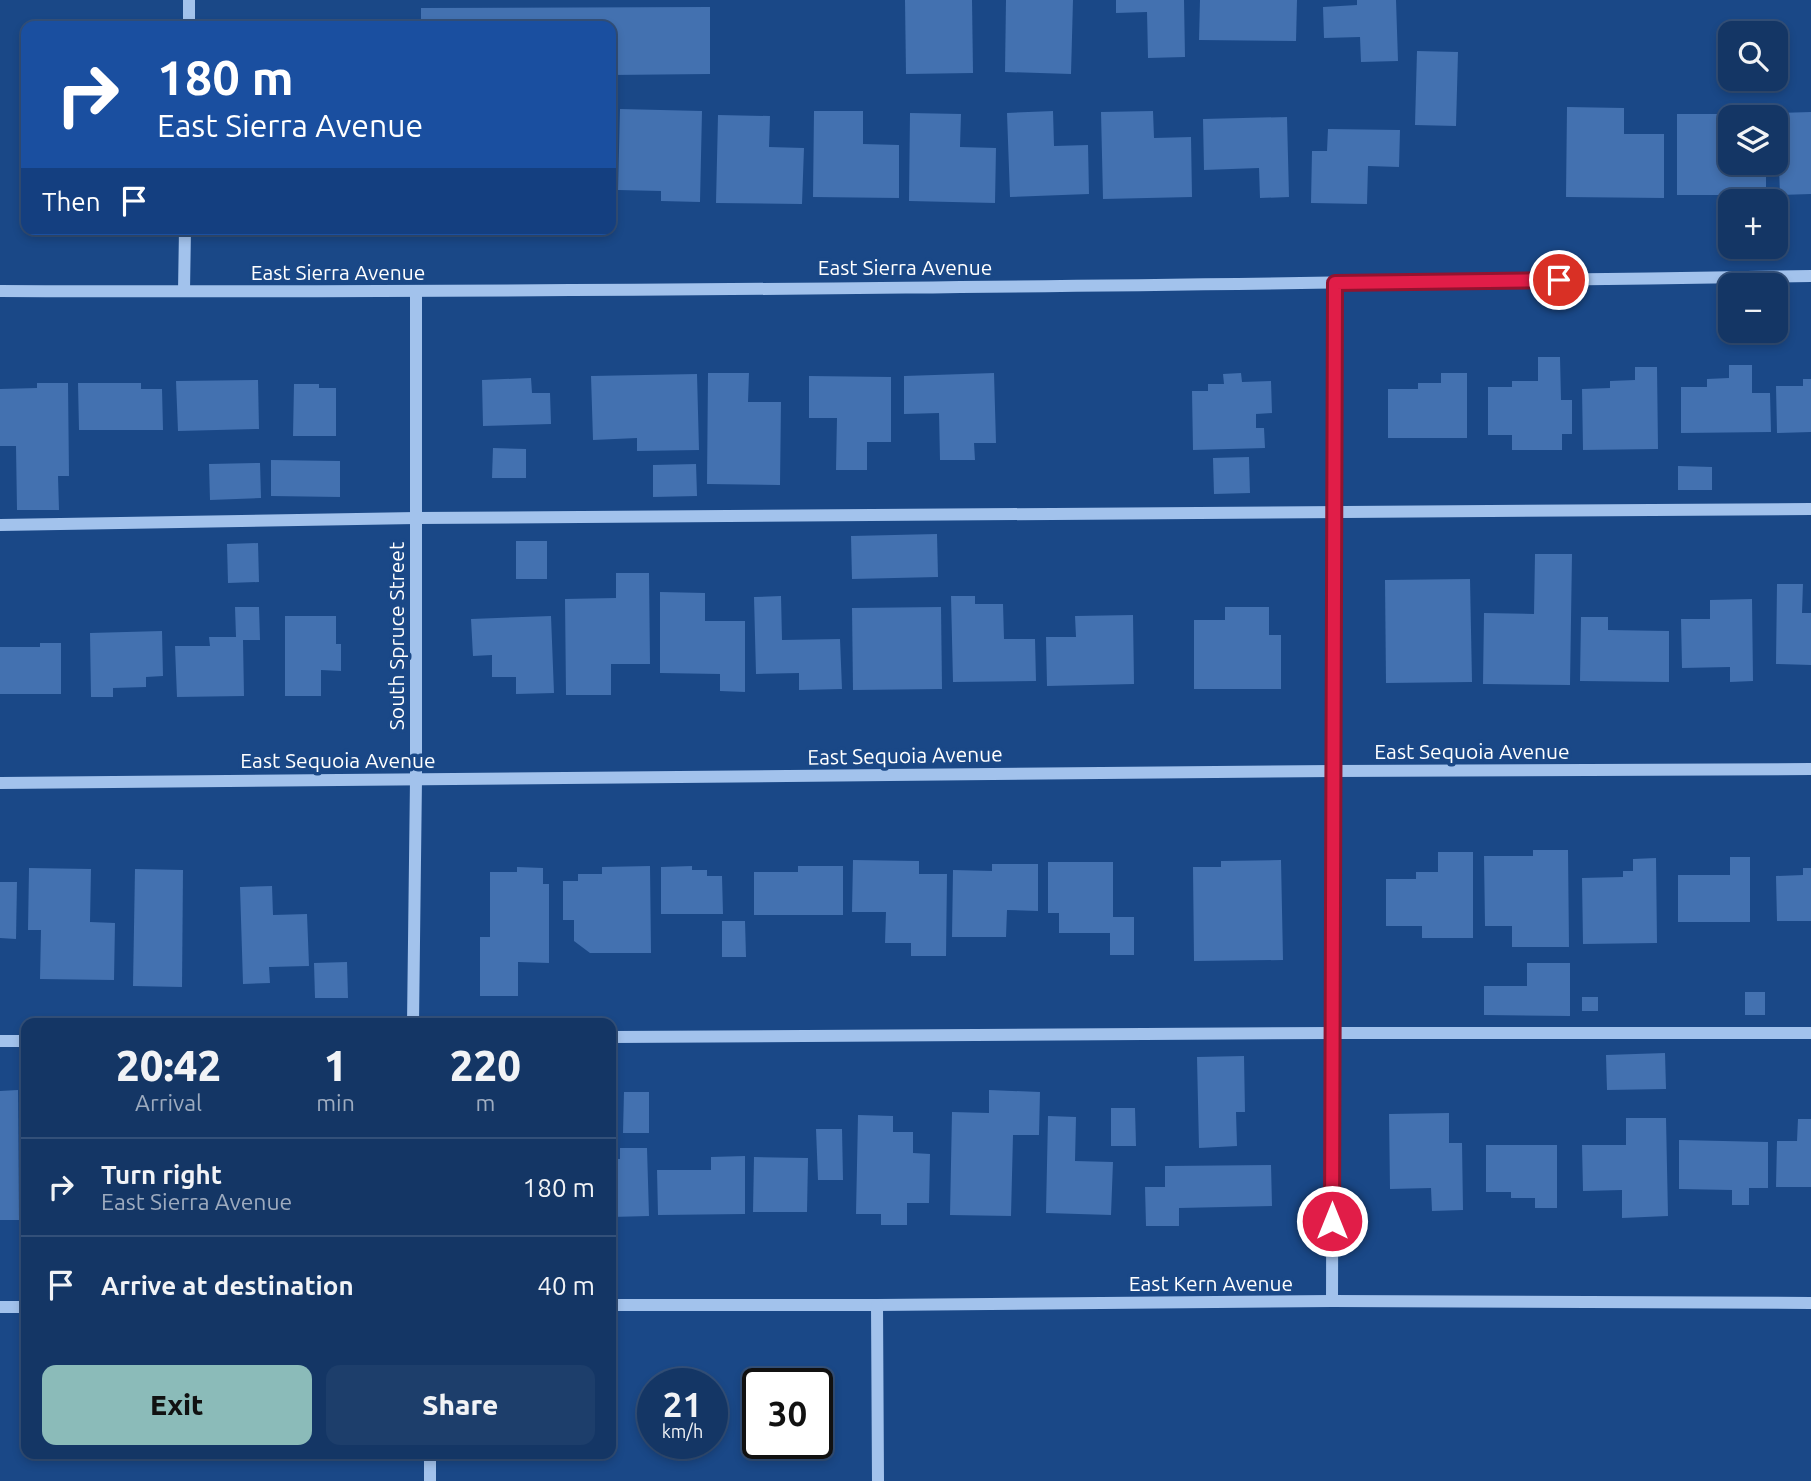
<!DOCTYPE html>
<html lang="en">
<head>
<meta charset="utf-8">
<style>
	:root { --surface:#143665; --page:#1d3e6b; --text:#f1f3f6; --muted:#9dabbf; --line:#335079; --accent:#8bbbb9 }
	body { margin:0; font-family:Ubuntu,sans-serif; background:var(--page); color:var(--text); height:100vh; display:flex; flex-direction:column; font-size:26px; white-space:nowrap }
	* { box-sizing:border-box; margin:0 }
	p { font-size:23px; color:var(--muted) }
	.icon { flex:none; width:38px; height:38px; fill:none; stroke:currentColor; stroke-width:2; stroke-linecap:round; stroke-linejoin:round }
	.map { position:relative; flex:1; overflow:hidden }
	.side { position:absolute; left:21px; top:1018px; width:595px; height:441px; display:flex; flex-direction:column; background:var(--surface); border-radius:14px; box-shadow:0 4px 10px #0003,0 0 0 2px var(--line) }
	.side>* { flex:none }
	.top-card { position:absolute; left:21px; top:21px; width:595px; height:214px; border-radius:14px; box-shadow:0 4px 10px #0003,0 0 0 2px var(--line); background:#1a4fa0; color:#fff; overflow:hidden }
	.tools { position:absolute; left:1718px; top:21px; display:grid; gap:14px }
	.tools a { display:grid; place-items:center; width:70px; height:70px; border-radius:14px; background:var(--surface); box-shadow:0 4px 10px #0003,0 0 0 2px var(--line); font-size:35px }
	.speed { position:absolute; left:637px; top:1368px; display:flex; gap:14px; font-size:35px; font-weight:700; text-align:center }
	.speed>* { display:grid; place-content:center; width:91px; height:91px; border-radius:50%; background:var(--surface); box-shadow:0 4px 10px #0003,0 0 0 2px var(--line); line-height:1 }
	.speed small { font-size:18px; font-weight:400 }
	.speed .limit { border:4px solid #111; border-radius:10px; background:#fff; color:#111 }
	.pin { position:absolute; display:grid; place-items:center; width:60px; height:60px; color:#fff; margin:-30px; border:4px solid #fff; border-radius:50%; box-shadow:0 2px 7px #0007 }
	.me { position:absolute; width:77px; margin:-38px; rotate:0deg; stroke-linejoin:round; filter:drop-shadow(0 0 5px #0008) }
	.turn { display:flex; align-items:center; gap:24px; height:147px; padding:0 21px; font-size:32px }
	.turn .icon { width:91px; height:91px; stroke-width:2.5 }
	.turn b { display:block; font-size:49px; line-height:60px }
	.then { display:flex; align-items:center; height:66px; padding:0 21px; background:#0003; gap:14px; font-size:26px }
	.eta { display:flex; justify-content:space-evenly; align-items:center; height:119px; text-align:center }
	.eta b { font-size:42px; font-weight:800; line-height:49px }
	.primary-button { display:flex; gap:14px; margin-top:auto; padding:14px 21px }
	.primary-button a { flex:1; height:80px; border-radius:14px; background:var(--accent); color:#111; font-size:28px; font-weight:800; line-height:80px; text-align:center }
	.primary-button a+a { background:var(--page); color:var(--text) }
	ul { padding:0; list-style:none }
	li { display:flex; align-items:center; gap:21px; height:98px; padding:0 21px; border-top:2px solid var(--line) }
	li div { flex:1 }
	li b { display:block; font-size:26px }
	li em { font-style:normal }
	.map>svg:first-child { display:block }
	.building { fill:#4371b0 }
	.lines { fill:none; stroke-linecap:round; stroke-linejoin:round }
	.minor { stroke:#a2c2ec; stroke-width:12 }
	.route-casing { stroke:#92132f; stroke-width:18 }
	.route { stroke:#e11d48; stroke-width:12 }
	.labels { text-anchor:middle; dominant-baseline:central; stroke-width:7; stroke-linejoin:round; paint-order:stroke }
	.street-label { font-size:21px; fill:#fff; stroke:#1a4887 }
</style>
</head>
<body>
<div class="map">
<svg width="1811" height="1481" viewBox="0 0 1811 1481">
	<rect width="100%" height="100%" fill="#1a4887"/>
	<g class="building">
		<polygon points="905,0 972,0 973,73 906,74"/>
		<polygon points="1006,0 1073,0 1071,74 1005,72"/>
		<polygon points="1116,0 1184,0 1185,57 1148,58 1147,12 1116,13"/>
		<polygon points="1200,0 1297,0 1296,41 1199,40"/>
		<polygon points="1357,0 1396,0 1398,61 1361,62 1360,37 1324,38 1323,7 1357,5"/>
		<polygon points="710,7 710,74 611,75 611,26 421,26 421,8"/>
		<polygon points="1417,51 1458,52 1456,126 1415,125"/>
		<polygon points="1567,107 1624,108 1624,134 1664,134 1664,198 1566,197"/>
		<polygon points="620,109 702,111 700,202 661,201 661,191 618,190"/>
		<polygon points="814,111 863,111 863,144 899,145 899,198 813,197"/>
		<polygon points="1053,111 1054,146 1088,145 1089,194 1010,197 1007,113"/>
		<polygon points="1153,111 1154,138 1191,137 1192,197 1103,199 1101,112"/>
		<polygon points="1811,112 1811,194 1780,195 1777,113"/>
		<polygon points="910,113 961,114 960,147 996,148 995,203 909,201"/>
		<polygon points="1677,114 1734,114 1734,117 1731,117 1731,163 1766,163 1766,195 1677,195"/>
		<polygon points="718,115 770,116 769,147 804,148 802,204 716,203"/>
		<polygon points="1287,117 1289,197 1260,198 1259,168 1204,170 1203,119"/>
		<polygon points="1328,129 1400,130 1399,167 1368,166 1367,204 1311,203 1312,151 1327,151"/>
		<polygon points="1538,357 1560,357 1561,400 1572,400 1572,434 1562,434 1562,450 1512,450 1512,435 1488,435 1488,387 1512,387 1512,381 1538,381"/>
		<polygon points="1729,365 1752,365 1752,393 1770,393 1771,432 1681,433 1681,387 1707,387 1707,379 1729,378"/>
		<polygon points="1635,367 1657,367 1658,449 1583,450 1582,389 1610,388 1610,381 1635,380"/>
		<polygon points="708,373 749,373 748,402 781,402 780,485 707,484"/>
		<polygon points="994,373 996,443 974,443 975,460 940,460 939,413 904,414 904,376"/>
		<polygon points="1241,373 1242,382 1271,381 1272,413 1256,414 1256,428 1264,428 1265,448 1193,450 1192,391 1208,391 1208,384 1224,384 1223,374"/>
		<polygon points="1441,373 1467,373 1467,438 1388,438 1388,389 1418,389 1418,383 1441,383"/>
		<polygon points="697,374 699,450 637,451 637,438 593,440 591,376"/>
		<polygon points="809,376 891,377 891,442 867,442 867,470 836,470 837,418 809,418"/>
		<polygon points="531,378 532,393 550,393 551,424 483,426 482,380"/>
		<polygon points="1803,379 1811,379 1811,432 1777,433 1776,386 1803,386"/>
		<polygon points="258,380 259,429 178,431 176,381"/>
		<polygon points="37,383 68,383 69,476 58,476 59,510 17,510 16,446 0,446 0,389 37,388"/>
		<polygon points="78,383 141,383 141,389 162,389 163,430 79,430"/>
		<polygon points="294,384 319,384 319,388 336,388 336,436 293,436"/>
		<polygon points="493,448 526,449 526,478 492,478"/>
		<polygon points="1249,457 1250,493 1214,494 1213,458"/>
		<polygon points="271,460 340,461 340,497 271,496"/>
		<polygon points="260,463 261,498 210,500 209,464"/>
		<polygon points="696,464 697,496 653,497 653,465"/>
		<polygon points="1678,466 1712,467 1712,490 1678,490"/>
		<polygon points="937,534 938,577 852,579 851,536"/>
		<rect x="516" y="541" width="31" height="38"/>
		<polygon points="258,543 259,582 228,583 227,544"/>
		<polygon points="1535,554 1572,554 1570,685 1483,684 1484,613 1534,614"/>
		<polygon points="616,573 649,573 650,664 611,664 611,695 566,695 565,599 616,598"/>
		<polygon points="1470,579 1472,682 1386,683 1385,580"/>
		<polygon points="1777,584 1803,584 1802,613 1811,613 1811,665 1776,664"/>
		<polygon points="660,592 705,593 705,621 745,621 745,692 720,691 720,674 660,673"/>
		<polygon points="781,596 782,640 840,639 842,689 799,690 799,673 756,674 754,597"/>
		<polygon points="951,596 975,596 975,604 1003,604 1004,639 1035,639 1036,681 953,682"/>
		<polygon points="1752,599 1753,681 1730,682 1730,667 1682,668 1681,619 1710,619 1710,600"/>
		<polygon points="235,607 259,607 260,640 243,640 244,696 177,697 175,646 210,646 209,637 236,637"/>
		<polygon points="941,607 942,689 853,690 852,608"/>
		<polygon points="1225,607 1269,607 1269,635 1281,635 1281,689 1194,689 1194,620 1225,620"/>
		<polygon points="1133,615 1134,684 1047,686 1046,637 1076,637 1075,616"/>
		<polygon points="285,616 336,616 336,644 341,644 341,671 321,670 321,696 285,696"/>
		<polygon points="551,616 554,693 516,694 516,677 492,677 492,655 473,656 471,619"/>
		<polygon points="1581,617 1608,617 1608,630 1669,631 1669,682 1580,681"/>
		<polygon points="162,631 163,676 146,677 146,687 113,688 113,697 91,697 90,633"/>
		<polygon points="40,643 61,643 61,694 0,694 0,647 40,647"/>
		<polygon points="1533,850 1568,850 1569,947 1512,947 1512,926 1485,926 1484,856 1533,856"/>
		<polygon points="1438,852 1473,852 1473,938 1422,938 1422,926 1386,926 1386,879 1416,879 1416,872 1438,872"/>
		<polygon points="1730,857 1750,857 1750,922 1678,922 1678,875 1730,875"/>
		<polygon points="1656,858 1657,943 1583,944 1582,878 1623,877 1623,871 1633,871 1633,859"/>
		<polygon points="853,860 919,861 919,874 947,874 946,956 911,956 911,943 885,943 886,912 852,912"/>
		<polygon points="1281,860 1283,960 1194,961 1193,867 1221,867 1221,861"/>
		<polygon points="1048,862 1113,862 1113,917 1134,917 1134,955 1110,955 1110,933 1059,933 1059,913 1048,913"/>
		<polygon points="992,864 1038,864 1038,911 1007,910 1006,937 952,937 953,870 992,871"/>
		<polygon points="650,866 651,953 590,953 574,941 574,920 563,920 563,881 578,881 578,874 602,874 602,867"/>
		<polygon points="692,866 692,870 707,870 707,876 722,876 723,914 661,914 661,867"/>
		<polygon points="798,866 843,866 843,915 754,915 754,872 798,872"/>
		<polygon points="517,867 543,868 543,884 549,884 549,963 518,962 518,996 480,996 480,937 490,937 490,872 517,872"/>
		<polygon points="29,868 91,869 90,922 115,923 114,980 40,979 41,930 28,930"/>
		<polygon points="1803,868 1811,868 1811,921 1777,921 1776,876 1803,875"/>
		<polygon points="135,869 183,870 182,987 133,986"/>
		<polygon points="0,882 17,882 16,939 0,938"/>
		<polygon points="272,886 273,915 307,914 309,966 269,967 270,983 243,984 240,887"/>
		<polygon points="722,921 745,921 746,957 722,957"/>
		<polygon points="347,962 348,998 315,998 314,963"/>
		<polygon points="1527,963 1570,963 1570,1016 1484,1015 1484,986 1527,986"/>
		<rect x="1745" y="992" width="20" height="23"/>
		<rect x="1582" y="997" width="16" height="14"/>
		<polygon points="1665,1053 1666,1089 1607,1090 1606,1055"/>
		<polygon points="1244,1056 1245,1112 1236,1112 1237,1146 1199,1148 1197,1057"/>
		<polygon points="18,1090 19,1220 0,1220 0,1091"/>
		<polygon points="989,1090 1040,1092 1039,1135 1013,1135 1011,1216 950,1215 952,1112 989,1113"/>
		<polygon points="624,1092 649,1092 649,1133 623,1133"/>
		<polygon points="1111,1108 1135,1108 1136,1146 1111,1146"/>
		<polygon points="1449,1113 1449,1143 1462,1143 1463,1210 1432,1211 1431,1188 1390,1189 1389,1114"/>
		<polygon points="858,1115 893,1116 893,1132 913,1132 913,1153 930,1154 929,1203 907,1203 907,1225 881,1225 881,1214 856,1214"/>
		<polygon points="1048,1116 1076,1117 1075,1161 1113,1162 1111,1215 1046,1213"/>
		<polygon points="1626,1118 1666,1118 1668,1216 1622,1218 1622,1190 1583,1191 1582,1145 1626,1145"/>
		<polygon points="1798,1119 1811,1119 1811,1187 1776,1187 1777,1141 1797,1141"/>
		<polygon points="816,1129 842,1129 843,1180 818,1180"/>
		<polygon points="1679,1140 1768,1142 1768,1188 1749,1188 1749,1205 1732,1205 1732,1190 1679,1189"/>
		<polygon points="1486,1145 1557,1145 1557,1208 1535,1208 1535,1198 1511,1198 1511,1192 1486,1192"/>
		<polygon points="620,1148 647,1148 649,1216 611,1217 611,1159 620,1159"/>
		<polygon points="745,1156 745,1214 658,1215 657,1170 711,1170 711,1157"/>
		<polygon points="754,1157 808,1158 807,1212 753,1212"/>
		<polygon points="1271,1165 1272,1206 1179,1208 1179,1226 1146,1226 1145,1187 1165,1187 1165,1166"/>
	</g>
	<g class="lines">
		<g class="minor">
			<polyline points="189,26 189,0"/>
			<path d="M 0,291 C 604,293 1207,285 1811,276"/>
			<polyline points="184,291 185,229"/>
			<polyline points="0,525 416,518 1811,509"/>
			<polyline points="0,783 1334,771 1811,769"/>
			<polyline points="413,1024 416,779 416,291"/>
			<polyline points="611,1037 1333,1033 1811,1033"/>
			<polyline points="0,1041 26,1041"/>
			<polyline points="1332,1301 1335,283"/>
			<polyline points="611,1305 877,1305 1332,1301 1811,1303"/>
			<polyline points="877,1305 878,1481"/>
			<polyline points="0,1307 26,1307"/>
			<polyline points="430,1454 430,1481"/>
		</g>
	</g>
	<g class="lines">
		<defs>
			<polyline id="route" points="1332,1221 1335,283 1559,280"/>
		</defs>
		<use href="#route" class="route-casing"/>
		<use href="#route" class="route"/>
	</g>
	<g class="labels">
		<g class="street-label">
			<text x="905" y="267">East Sierra Avenue</text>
			<text x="338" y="272">East Sierra Avenue</text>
			<text transform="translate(396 636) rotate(-90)">South Spruce Street</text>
			<text x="1472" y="751">East Sequoia Avenue</text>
			<text transform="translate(905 755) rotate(-1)">East Sequoia Avenue</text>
			<text x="338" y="760">East Sequoia Avenue</text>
			<text x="1211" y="1283">East Kern Avenue</text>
		</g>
	</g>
</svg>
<div class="tools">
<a><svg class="icon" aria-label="search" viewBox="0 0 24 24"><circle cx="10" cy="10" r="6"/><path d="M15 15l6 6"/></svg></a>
<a><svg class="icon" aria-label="layers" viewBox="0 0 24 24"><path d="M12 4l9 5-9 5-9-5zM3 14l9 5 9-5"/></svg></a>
<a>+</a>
<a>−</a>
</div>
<div class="speed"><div>21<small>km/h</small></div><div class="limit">30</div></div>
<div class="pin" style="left:1559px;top:280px;background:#d93025"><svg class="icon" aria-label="arrive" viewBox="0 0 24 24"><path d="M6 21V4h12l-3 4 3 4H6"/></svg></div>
<svg class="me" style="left:1332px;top:1221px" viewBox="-20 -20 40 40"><circle r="17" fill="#e11d48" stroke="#fff" stroke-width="3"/><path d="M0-11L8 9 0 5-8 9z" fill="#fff"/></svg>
<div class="top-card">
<div class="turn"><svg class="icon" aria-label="right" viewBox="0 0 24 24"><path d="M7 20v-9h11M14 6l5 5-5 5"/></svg><div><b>180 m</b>East Sierra Avenue</div></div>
<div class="then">Then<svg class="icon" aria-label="arrive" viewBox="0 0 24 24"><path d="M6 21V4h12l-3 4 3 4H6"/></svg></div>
</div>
<section class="side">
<div class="eta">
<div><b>20:42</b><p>Arrival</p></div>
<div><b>1</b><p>min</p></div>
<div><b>220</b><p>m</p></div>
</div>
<ul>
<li><svg class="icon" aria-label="right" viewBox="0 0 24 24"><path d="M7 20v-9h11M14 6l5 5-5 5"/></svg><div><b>Turn right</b><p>East Sierra Avenue</p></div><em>180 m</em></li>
<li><svg class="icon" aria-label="arrive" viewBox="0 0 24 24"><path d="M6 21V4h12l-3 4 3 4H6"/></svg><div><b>Arrive at destination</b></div><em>40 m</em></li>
</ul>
<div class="primary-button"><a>Exit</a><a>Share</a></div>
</section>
</div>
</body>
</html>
